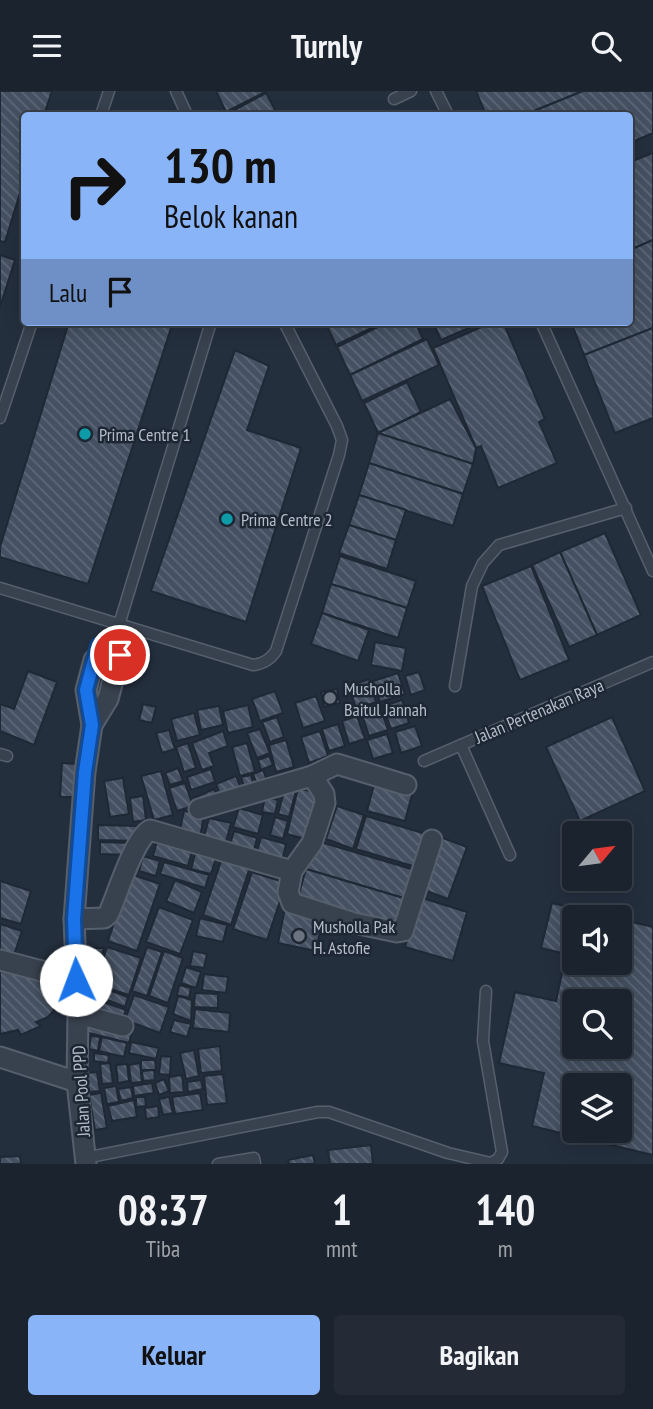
<!DOCTYPE html>
<html lang="id">
<head>
<meta charset="utf-8">
<style>
	:root { --surface:#1b232e; --page:#242b36; --text:#f1f3f6; --muted:#a0a4aa; --line:#39404a; --accent:#8ab4f8 }
	body { margin:0; font-family:"PT Sans Narrow",sans-serif; background:var(--page); color:var(--text); height:100vh; display:flex; flex-direction:column; font-size:26px; white-space:nowrap }
	* { box-sizing:border-box; margin:0 }
	p { font-size:23px; color:var(--muted) }
	.icon { flex:none; width:38px; height:38px; fill:none; stroke:currentColor; stroke-width:2; stroke-linecap:round; stroke-linejoin:round }
	.map { position:relative; height:1073px; overflow:hidden }
	.side { display:flex; flex-direction:column; background:var(--surface); flex:1 }
	.side>* { flex:none }
	.banner { position:absolute; left:21px; top:21px; width:612px; height:214px; border-radius:7px; box-shadow:0 4px 18px #0003,0 0 0 2px var(--line); background:#8ab4f8; color:#111; overflow:hidden }
	.needle { width:46px; rotate:61deg }
	.buttons { position:absolute; left:562px; top:730px; display:grid; gap:14px }
	.buttons a { display:grid; place-items:center; width:70px; height:70px; border-radius:7px; background:var(--surface); box-shadow:0 4px 18px #0003,0 0 0 2px var(--line); font-size:35px }
	.pin { position:absolute; display:grid; place-items:center; width:60px; height:60px; color:#fff; margin:-30px; border:4px solid #fff; border-radius:50%; box-shadow:0 2px 7px #0007 }
	.me { position:absolute; width:77px; margin:-38px; rotate:358deg; stroke-linejoin:round; filter:drop-shadow(0 0 5px #0008) }
	.turn { display:flex; align-items:center; gap:24px; height:147px; padding:0 28px; font-size:32px }
	.turn .icon { width:91px; height:91px; stroke-width:2.5 }
	.turn b { display:block; font-size:49px; line-height:60px }
	.then { display:flex; align-items:center; height:66px; padding:0 28px; background:#0003; gap:14px; font-size:26px }
	.eta { display:flex; justify-content:space-evenly; align-items:center; height:119px; text-align:center }
	.eta b { font-size:42px; font-weight:600; line-height:49px }
	.button { display:flex; gap:14px; margin-top:auto; padding:14px 28px }
	.button a { flex:1; height:80px; border-radius:7px; background:var(--accent); color:#111; font-size:28px; font-weight:600; line-height:80px; text-align:center }
	.button a+a { background:var(--page); color:var(--text) }
	header { display:flex; justify-content:space-between; align-items:center; height:91px; padding:0 28px; background:var(--surface); font-size:32px; font-weight:600 }
	.map>svg:first-child { display:block }
	.building { fill:url(#building-back-hatch); stroke:#1f2835; stroke-width:2; fill-rule:evenodd }
	.lines { fill:none; stroke-linecap:round; stroke-linejoin:round }
	.lane-casing { stroke:#565f6c; stroke-width:13 }
	.street-casing { stroke:#565f6c; stroke-width:23 }
	.lane { stroke:#38414e; stroke-width:10 }
	.street { stroke:#38414e; stroke-width:19 }
	.route-casing { stroke:#114b97; stroke-width:18 }
	.route { stroke:#1a73e8; stroke-width:12 }
	.culture-dot { fill:#0f9aa8; stroke:#1d2633; stroke-width:2.5 }
	.worship-dot { fill:#6b7280; stroke:#1d2633; stroke-width:2.5 }
	.labels { text-anchor:middle; dominant-baseline:central; stroke-width:5; stroke-linejoin:round; paint-order:stroke }
	.poi-label { font-size:18px; fill:#b4bcc9; stroke:#1d2633; text-anchor:start }
	.street-label { font-size:18px; fill:#b4bcc9; stroke:#1d2633 }
</style>
</head>
<body>
<header><svg class="icon" aria-label="menu" viewBox="0 0 24 24"><path d="M4 6h16M4 12h16M4 18h16"/></svg>Turnly<svg class="icon" aria-label="search" viewBox="0 0 24 24"><circle cx="10" cy="10" r="6"/><path d="M15 15l6 6"/></svg></header>
<div class="map">
<svg width="653" height="1073" viewBox="0 0 653 1073">
	<defs>
		<pattern id="building-back-hatch" width="6" height="6" patternUnits="userSpaceOnUse" patternTransform="scale(1.75)"><rect width="6" height="6" fill="#455162"/><path d="M-1 5l2 2M0 0l6 6M5-1l2 2" fill="none" stroke="#5d6877"/></pattern>
	</defs>
	<rect width="100%" height="100%" fill="#242f3e"/>
	<g class="building">
		<polygon points="0,0 52,0 44,24 24,24 24,89 5,151 0,150"/>
		<polygon points="216,0 267,0 226,21"/>
		<polygon points="476,0 583,0 524,24 486,24"/>
		<polygon points="583,0 653,0 653,42 630,52 630,24 524,24"/>
		<polygon points="266,2 278,24 225,24"/>
		<polygon points="653,62 653,149 630,159 630,71"/>
		<polygon points="653,149 653,237 584,264 571,231 630,231 630,159"/>
		<polygon points="0,164 15,169 0,216"/>
		<polygon points="69,231 173,231 88,493 0,466 0,456"/>
		<polygon points="325,231 384,231 336,254"/>
		<polygon points="388,231 415,231 423,248 350,284 337,256"/>
		<polygon points="433,231 483,231 441,249"/>
		<polygon points="493,231 503,231 545,328 539,331 557,372 498,397 481,355 476,357 433,257"/>
		<polygon points="653,237 653,327 615,342 584,264"/>
		<polygon points="427,248 439,274 362,310 350,284"/>
		<polygon points="235,259 269,275 247,339 301,357 246,531 151,500"/>
		<polygon points="407,291 421,321 378,342 364,312"/>
		<polygon points="450,308 476,357 473,373 378,342"/>
		<polygon points="378,342 473,373 463,403 369,372"/>
		<polygon points="369,372 463,403 453,435 359,404"/>
		<polygon points="359,404 406,419 396,449 349,434"/>
		<polygon points="349,434 396,449 387,478 339,462"/>
		<polygon points="605,442 641,524 597,544 560,461"/>
		<polygon points="560,461 597,544 569,556 532,474"/>
		<polygon points="340,465 416,490 407,517 331,493"/>
		<polygon points="531,475 569,569 520,589 482,495"/>
		<polygon points="331,493 407,517 398,547 322,522"/>
		<polygon points="322,522 369,539 358,570 311,553"/>
		<polygon points="375,551 406,557 402,580 371,574"/>
		<polygon points="28,580 57,591 34,654 0,640 0,613 14,618"/>
		<polygon points="419,581 425,599 411,604 405,585"/>
		<polygon points="398,582 405,603 380,611 373,590"/>
		<polygon points="369,588 376,611 356,618 349,595"/>
		<polygon points="337,598 340,612 324,616 321,601"/>
		<polygon points="275,600 283,622 260,630 252,608"/>
		<polygon points="316,605 325,630 303,637 295,612"/>
		<polygon points="402,609 409,632 391,638 383,615"/>
		<polygon points="143,613 156,616 152,632 139,629"/>
		<polygon points="248,614 253,636 228,642 223,620"/>
		<polygon points="219,615 223,634 201,639 197,619"/>
		<polygon points="380,615 388,639 369,645 361,621"/>
		<polygon points="194,622 200,644 177,650 171,628"/>
		<polygon points="357,625 365,648 349,653 342,630"/>
		<polygon points="277,626 284,646 270,651 262,631"/>
		<polygon points="612,626 645,700 580,730 546,656"/>
		<polygon points="338,633 345,655 329,660 322,638"/>
		<polygon points="415,635 422,655 401,662 395,641"/>
		<polygon points="260,638 270,662 257,667 247,642"/>
		<polygon points="169,639 175,658 162,662 156,642"/>
		<polygon points="223,640 228,655 209,662 214,675 202,679 192,652"/>
		<polygon points="320,640 328,665 309,672 301,646"/>
		<polygon points="387,643 393,662 373,668 367,649"/>
		<polygon points="286,649 294,676 276,681 269,654"/>
		<polygon points="188,652 196,677 184,681 176,656"/>
		<polygon points="247,652 255,681 240,685 232,656"/>
		<polygon points="269,665 273,674 261,679 258,669"/>
		<polygon points="62,672 76,673 74,706 60,706"/>
		<polygon points="178,677 183,690 170,694 165,682"/>
		<polygon points="211,678 215,691 191,699 187,686"/>
		<polygon points="263,679 269,695 259,699 253,683"/>
		<polygon points="293,679 296,687 270,695 268,686"/>
		<polygon points="161,680 173,724 154,729 141,685"/>
		<polygon points="251,684 255,699 246,702 241,686"/>
		<polygon points="236,685 242,700 222,708 216,693"/>
		<polygon points="123,687 129,723 110,726 104,690"/>
		<polygon points="375,690 413,700 405,730 367,720"/>
		<polygon points="185,692 193,715 177,720 169,697"/>
		<polygon points="285,697 296,700 289,726 278,723"/>
		<polygon points="298,697 320,703 309,749 287,743"/>
		<polygon points="214,698 219,708 199,717 194,707"/>
		<polygon points="143,705 146,729 133,731 130,707"/>
		<polygon points="265,706 278,709 275,723 262,721"/>
		<polygon points="337,715 364,724 353,758 326,748"/>
		<polygon points="239,717 263,724 258,743 233,736"/>
		<polygon points="184,720 204,724 200,747 179,743"/>
		<polygon points="366,725 426,743 416,776 356,758"/>
		<polygon points="275,726 288,730 283,748 270,744"/>
		<polygon points="209,727 231,732 225,755 203,750"/>
		<polygon points="98,734 138,735 138,750 98,749"/>
		<polygon points="234,740 257,747 253,764 229,757"/>
		<polygon points="261,746 286,753 282,771 256,764"/>
		<polygon points="443,747 467,756 448,808 424,799"/>
		<polygon points="314,749 418,780 410,809 306,778"/>
		<polygon points="157,750 192,760 188,775 153,765"/>
		<polygon points="100,751 131,752 131,764 100,763"/>
		<polygon points="196,759 217,764 211,783 191,778"/>
		<polygon points="143,765 160,770 156,785 139,780"/>
		<polygon points="222,767 250,776 231,834 203,824"/>
		<polygon points="164,771 209,784 205,797 160,783"/>
		<polygon points="306,778 410,809 402,837 298,806"/>
		<polygon points="252,781 286,792 267,849 233,838"/>
		<polygon points="130,783 160,793 137,860 108,850"/>
		<polygon points="175,789 202,801 194,822 166,810"/>
		<polygon points="0,790 31,800 21,833 0,827"/>
		<polygon points="419,806 467,821 453,870 405,856"/>
		<path d="M 552,812 L 612,826 L 574,826 L 574,872 L 620,872 L 620,828 L 653,836 L 653,1064 L 532,1035 L 544,982 L 499,972 L 515,901 L 556,910 L 566,863 L 541,857 ZM 574,910 L 620,910 L 620,956 L 574,956 ZM 574,994 L 620,994 L 620,1040 L 574,1040 Z"/>
		<polygon points="159,816 193,829 180,863 146,851"/>
		<polygon points="285,817 323,825 316,860 278,852"/>
		<polygon points="200,827 227,834 223,851 196,845"/>
		<polygon points="0,833 22,840 12,870 0,866"/>
		<polygon points="107,856 141,867 129,904 95,893"/>
		<polygon points="147,856 162,861 147,905 132,900"/>
		<polygon points="86,857 104,857 92,892 82,890"/>
		<polygon points="164,860 183,867 168,912 149,905"/>
		<polygon points="193,860 207,863 204,877 190,875"/>
		<polygon points="186,876 201,881 196,897 181,892"/>
		<polygon points="0,880 64,893 60,913 48,926 36,931 41,935 21,944 18,939 0,943"/>
		<polygon points="204,883 228,886 226,902 202,899"/>
		<polygon points="179,894 191,897 189,907 177,904"/>
		<polygon points="103,897 128,906 125,916 100,906"/>
		<polygon points="195,902 218,903 218,917 194,916"/>
		<polygon points="134,904 169,916 160,942 125,929"/>
		<polygon points="178,905 192,909 191,930 173,923"/>
		<polygon points="95,908 126,919 121,931 91,920"/>
		<polygon points="195,918 230,922 229,941 193,937"/>
		<polygon points="88,929 132,941 129,952 85,941"/>
		<polygon points="174,929 191,933 187,946 170,941"/>
		<polygon points="91,945 100,946 98,960 89,958"/>
		<polygon points="102,946 127,952 124,966 99,960"/>
		<polygon points="131,951 159,957 156,968 129,962"/>
		<polygon points="220,955 222,980 201,982 198,958"/>
		<polygon points="194,959 199,985 186,988 180,962"/>
		<polygon points="94,962 109,964 108,972 94,970"/>
		<polygon points="161,965 171,966 170,984 159,983"/>
		<polygon points="141,969 155,969 156,979 141,979"/>
		<polygon points="110,972 113,992 102,993 100,973"/>
		<polygon points="140,972 142,991 131,992 129,974"/>
		<polygon points="127,973 129,990 118,992 116,974"/>
		<polygon points="154,979 155,989 143,990 142,980"/>
		<polygon points="97,981 100,1000 89,1001 86,982"/>
		<polygon points="223,983 227,1012 207,1014 204,985"/>
		<polygon points="182,984 184,1001 170,1002 169,986"/>
		<polygon points="164,988 169,1000 159,1004 155,992"/>
		<polygon points="201,989 203,998 188,1001 187,991"/>
		<polygon points="152,992 154,1002 134,1005 133,995"/>
		<polygon points="116,995 119,1011 107,1013 104,997"/>
		<polygon points="131,996 133,1007 121,1010 118,998"/>
		<polygon points="101,1002 107,1037 95,1039 89,1004"/>
		<polygon points="200,1002 203,1019 175,1023 172,1006"/>
		<polygon points="136,1006 145,1006 146,1015 136,1016"/>
		<polygon points="169,1006 173,1022 163,1024 159,1008"/>
		<polygon points="134,1009 137,1026 112,1030 108,1015"/>
		<polygon points="158,1015 159,1026 146,1028 145,1017"/>
		<polygon points="371,1054 373,1073 330,1073 328,1059"/>
		<polygon points="313,1064 315,1073 289,1073 288,1069"/>
		<polygon points="20,1065 21,1073 0,1073 0,1066"/>
	</g>
	<g class="lines">
		<defs>
			<g id="lane">
				<polyline points="176,0 187,24"/>
				<polyline points="436,0 448,24"/>
				<polyline points="394,8 411,0"/>
				<polyline points="101,24 109,0"/>
				<polyline points="541,231 653,480"/>
				<polyline points="0,327 32,231"/>
				<path d="M 0,497 L 253,574 C 263,573 270,569 276,560 L 339,364 L 342,349 L 337,335 L 284,231"/>
				<polyline points="94,569 98,555 115,547"/>
				<polyline points="116,578 120,564 115,547 211,231"/>
				<polyline points="455,595 472,495 483,472 499,454 626,417"/>
				<polyline points="461,654 510,764"/>
				<polyline points="0,663 7,665"/>
				<polyline points="424,670 653,571"/>
				<polyline points="85,1067 318,1021 329,1021 448,1062 491,1072 498,1068 502,1061 483,950 486,900"/>
				<polyline points="218,1073 254,1067 255,1073"/>
			</g>
			<g id="street">
				<polyline points="92,634 108,608 116,578"/>
				<polyline points="312,685 324,703 325,712 312,752 292,780 288,801 292,812 354,832 397,841 403,840 432,749"/>
				<polyline points="199,718 312,685 337,673 406,694"/>
				<path d="M 74,828 L 104,827 L 108,824 C 117,805 133,749 150,739 L 292,780"/>
				<polyline points="0,869 76,889"/>
				<polyline points="78,923 123,935"/>
				<polyline points="0,966 77,991"/>
				<polyline points="86,1073 77,991 78,923 74,828 85,681 92,634 86,599 94,569"/>
			</g>
		</defs>
		<use href="#lane" class="lane-casing"/>
		<use href="#street" class="street-casing"/>
		<use href="#lane" class="lane"/>
		<use href="#street" class="street"/>
	</g>
	<g class="lines">
		<defs>
			<polyline id="route" points="76,889 74,828 85,681 92,634 86,599 98,555 115,547 120,564"/>
		</defs>
		<use href="#route" class="route-casing"/>
		<use href="#route" class="route"/>
	</g>
	<g class="culture-dot">
		<circle cx="85" cy="343" r="7"/>
		<circle cx="227" cy="428" r="7"/>
	</g>
	<g class="worship-dot">
		<circle cx="330" cy="607" r="7"/>
		<circle cx="299" cy="845" r="7"/>
	</g>
	<g class="labels">
		<g class="poi-label">
			<text x="99" y="343">Prima Centre 1</text>
			<text x="241" y="428">Prima Centre 2</text>
			<text x="344" y="597">Musholla<tspan x="344" dy="21">Baitul Jannah</tspan></text>
			<text x="313" y="835">Musholla Pak<tspan x="313" dy="21">H. Astofie</tspan></text>
		</g>
		<g class="street-label">
			<text transform="translate(539 620) rotate(-23)">Jalan Pertenakan Raya</text>
			<text transform="translate(81 1000) rotate(-93)">Jalan Pool PPD</text>
		</g>
	</g>
</svg>
<div class="buttons">
<a><svg class="needle" viewBox="-14 -14 28 28"><path d="M0-13l5 13h-10z" fill="#e53935"/><path d="M0 13l5-13h-10z" fill="#a0a4aa"/></svg></a>
<a><svg class="icon" aria-label="sound" viewBox="0 0 24 24"><path d="M4 9h4l5-4v14l-5-4H4zM17 9q2 3 0 6"/></svg></a>
<a><svg class="icon" aria-label="search" viewBox="0 0 24 24"><circle cx="10" cy="10" r="6"/><path d="M15 15l6 6"/></svg></a>
<a><svg class="icon" aria-label="layers" viewBox="0 0 24 24"><path d="M12 4l9 5-9 5-9-5zM3 14l9 5 9-5"/></svg></a>
</div>
<div class="pin" style="left:120px;top:564px;background:#d93025"><svg class="icon" aria-label="arrive" viewBox="0 0 24 24"><path d="M6 21V4h12l-3 4 3 4H6"/></svg></div>
<svg class="me" style="left:76px;top:889px" viewBox="-20 -20 40 40"><circle r="19" fill="#fff"/><path d="M0-13L10 11 0 6-10 11z" fill="#1a73e8"/></svg>
<div class="banner">
<div class="turn"><svg class="icon" aria-label="right" viewBox="0 0 24 24"><path d="M7 20v-9h11M14 6l5 5-5 5"/></svg><div><b>130 m</b>Belok kanan</div></div>
<div class="then">Lalu<svg class="icon" aria-label="arrive" viewBox="0 0 24 24"><path d="M6 21V4h12l-3 4 3 4H6"/></svg></div>
</div>
</div>
<section class="side">
<div class="eta">
<div><b>08:37</b><p>Tiba</p></div>
<div><b>1</b><p>mnt</p></div>
<div><b>140</b><p>m</p></div>
</div>
<div class="button"><a>Keluar</a><a>Bagikan</a></div>
</section>
</body>
</html>
